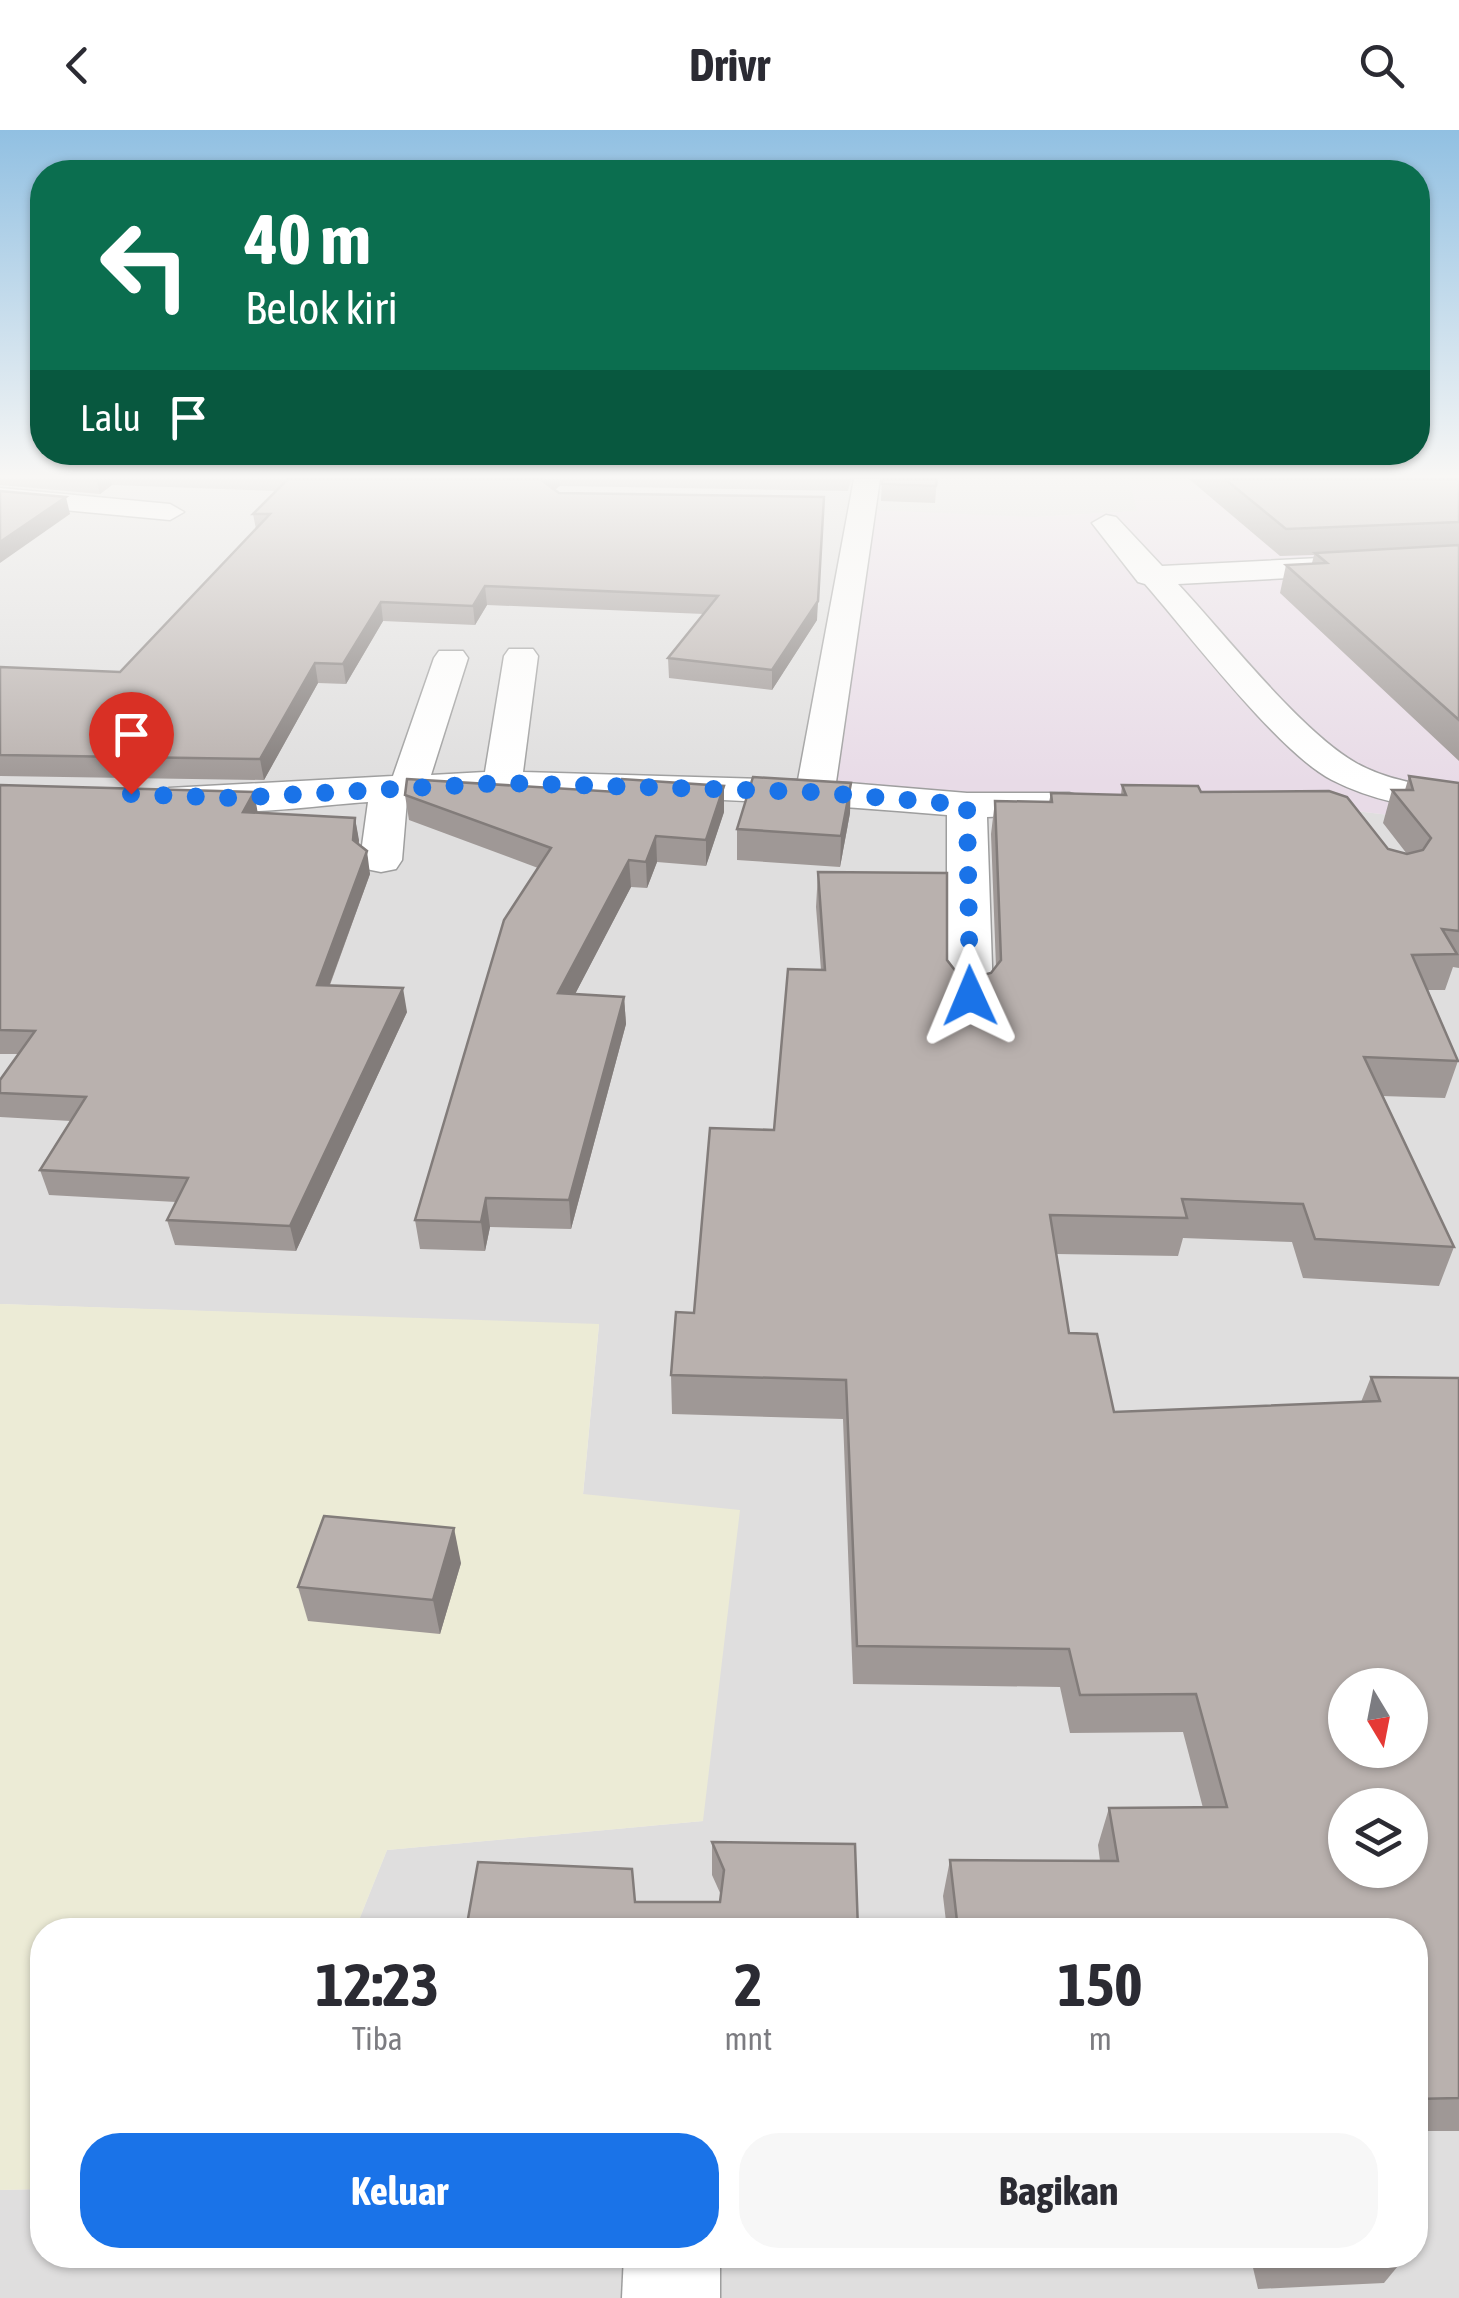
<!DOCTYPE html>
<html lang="id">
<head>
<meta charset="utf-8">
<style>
	:root { --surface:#fff; --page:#f7f7f7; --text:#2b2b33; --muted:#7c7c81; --accent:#1a73e8 }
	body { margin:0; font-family:"Asap Condensed",sans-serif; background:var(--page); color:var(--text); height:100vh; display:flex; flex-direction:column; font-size:38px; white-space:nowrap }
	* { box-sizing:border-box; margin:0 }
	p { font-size:32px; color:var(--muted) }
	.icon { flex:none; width:55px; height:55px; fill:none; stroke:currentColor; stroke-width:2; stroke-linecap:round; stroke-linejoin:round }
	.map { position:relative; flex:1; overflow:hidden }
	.drawer { position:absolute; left:30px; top:1788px; width:1398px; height:350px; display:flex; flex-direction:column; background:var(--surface); border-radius:40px; box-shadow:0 2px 8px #0004 }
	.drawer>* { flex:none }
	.banner { position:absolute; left:30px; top:30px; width:1400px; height:305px; border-radius:40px; box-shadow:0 2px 8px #0004; background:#0b6e4f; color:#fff; overflow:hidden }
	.needle { width:65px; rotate:170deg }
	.tools { position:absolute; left:1328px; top:1538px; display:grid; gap:20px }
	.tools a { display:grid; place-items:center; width:100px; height:100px; border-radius:50%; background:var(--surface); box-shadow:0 2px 8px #0004; font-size:50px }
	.pin { position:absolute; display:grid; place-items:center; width:85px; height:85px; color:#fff; margin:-102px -42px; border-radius:50% 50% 50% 0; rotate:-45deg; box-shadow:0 0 10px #0007 }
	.pin .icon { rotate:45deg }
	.me { position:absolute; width:110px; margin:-55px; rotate:359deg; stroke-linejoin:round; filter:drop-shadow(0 0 8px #0008) }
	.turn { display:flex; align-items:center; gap:35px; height:210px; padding:0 50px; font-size:45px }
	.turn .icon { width:130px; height:130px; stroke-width:2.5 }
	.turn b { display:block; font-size:70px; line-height:85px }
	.then { display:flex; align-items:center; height:95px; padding:0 50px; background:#0003; gap:20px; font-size:38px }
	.eta { display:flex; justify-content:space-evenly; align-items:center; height:170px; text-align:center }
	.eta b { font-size:60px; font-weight:700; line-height:70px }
	.action { display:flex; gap:20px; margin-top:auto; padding:20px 50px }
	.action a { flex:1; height:115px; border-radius:40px; background:var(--accent); color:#fff; font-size:40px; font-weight:700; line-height:115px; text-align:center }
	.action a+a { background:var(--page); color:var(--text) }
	header { display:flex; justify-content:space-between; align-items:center; height:130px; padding:0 50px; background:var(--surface); font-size:45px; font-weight:700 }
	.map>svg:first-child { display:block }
	.residential { fill:#dfdede; fill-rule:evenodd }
	.industrial { fill:#e8dbe7 }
	.farmland { fill:#ecebd6 }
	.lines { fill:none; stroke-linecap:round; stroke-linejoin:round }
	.minor-casing { stroke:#9e9e9e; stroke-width:3 }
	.minor { fill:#fff; fill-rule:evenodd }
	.wall { fill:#9f9896 }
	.shaded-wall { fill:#827c7a }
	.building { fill:#b9b1ae; stroke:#827c7a; stroke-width:2.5; fill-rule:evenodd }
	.route { stroke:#1a73e8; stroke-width:18; stroke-dasharray:0 32.4 }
</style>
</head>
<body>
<header><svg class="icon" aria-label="back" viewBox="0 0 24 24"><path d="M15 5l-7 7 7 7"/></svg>Drivr<svg class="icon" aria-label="search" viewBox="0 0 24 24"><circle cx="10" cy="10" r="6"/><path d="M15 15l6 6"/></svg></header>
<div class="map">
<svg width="1459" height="2168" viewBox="0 0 1459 2168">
	<rect width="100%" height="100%" fill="#f0ede8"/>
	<path class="residential" d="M 0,349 L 1129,349 L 1138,381 L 1035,387 L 1286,673 L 1459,693 L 1459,2168 L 0,2168 L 0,2060 L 42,2059 L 42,2125 L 1415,2125 L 1415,1800 L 355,1800 L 387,1720 L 703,1691 L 583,1365 L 599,1195 L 0,1174 ZM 1345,1555 L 1410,1555 L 1410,1620 L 1345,1620 ZM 1345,1675 L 1410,1675 L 1410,1740 L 1345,1740 Z"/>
	<polygon class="industrial" points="1129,349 1459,349 1459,693 1286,673 1016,691 828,672 848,379 1035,387 1137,381"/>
	<polygon class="farmland" points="0,1174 599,1194 583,1364 740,1380 703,1691 387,1720 355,1800 42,1800 42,2059 0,2060"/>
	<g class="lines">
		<defs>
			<g id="minor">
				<path d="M 854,349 L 880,349 L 836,652 L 967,663 L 1069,663 L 1083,667 L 1089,675 L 1083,683 L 987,687 L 993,866 L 986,876 L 970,880 L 954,876 L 947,866 L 947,685 C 768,670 587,660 407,670 L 402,730 L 396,739 L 381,742 L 366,739 L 360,730 L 368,672 C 305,676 231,690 169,674 L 164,666 L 169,658 L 393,646 L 434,528 L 439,521 L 463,521 L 468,528 L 431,645 L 485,642 L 504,526 L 509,519 L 533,519 L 538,526 L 523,642 L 798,650 Z"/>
				<polygon points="0,358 170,374 184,382 170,390 0,374"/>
				<path d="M 1106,385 L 1116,387 L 1162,436 L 1459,421 L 1459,439 L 1178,454 C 1224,503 1300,601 1356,633 C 1388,651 1423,655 1459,660 L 1459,684 C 1414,677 1373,671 1332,650 C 1279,623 1188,503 1145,454 L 1138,452 L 1092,393 Z"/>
				<polygon points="624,2125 720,2125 720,2168 622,2168"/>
			</g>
		</defs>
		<use href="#minor" class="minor-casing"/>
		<use href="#minor" class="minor"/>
	</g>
	<g class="wall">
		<polygon points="0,349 851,349 848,361 560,356 555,360 817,490 772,560 669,548 668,528 704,484 487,475 475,495 383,491 346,554 318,553 264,650 0,646 0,537 120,542 256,399 253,384 276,361 112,355 100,364 0,355"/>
		<polygon points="882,349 937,349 935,373 881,371"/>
		<polygon points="1189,349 1459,349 1459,631 1280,463 1286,435 1312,433 1314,425 1280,426"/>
		<polygon points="1409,646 1459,653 1459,838 1453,837 1445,860 1428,860 1458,931 1445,968 1382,966 1454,1117 1439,1156 1303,1148 1292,1112 1183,1108 1178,1126 1056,1124 1069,1203 1114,1282 1361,1272 1371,1247 1459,1248 1459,2001 1415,2001 1415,1800 947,1800 943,1766 950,1730 1100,1731 1098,1715 1109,1678 1203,1678 1183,1602 1070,1603 1060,1557 853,1554 843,1289 672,1284 671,1245 694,1183 774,1000 821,840 816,777 818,742 947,830 957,843 975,847 991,843 996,837 991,704 995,671 1049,672 1051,663 1121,665 1122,655 1201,662 1407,724 1383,693 1392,660 1405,660"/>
		<polygon points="0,655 258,683 355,688 359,714 370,744 330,855 407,882 296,1121 175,1115 167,1090 176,1072 49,1065 40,1040 71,991 0,987 0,950 19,924 0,924"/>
		<polygon points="405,665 724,682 706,736 657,732 647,758 631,757 575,864 624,867 626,894 571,1099 490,1097 485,1121 420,1119 415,1090 538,738 409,690"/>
		<polygon points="850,683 840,737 737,730 737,699"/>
		<polygon points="461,1433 440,1504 308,1491 298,1457"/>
		<polygon points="712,1712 858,1800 635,1772 720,1772 721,1765 712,1745"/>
		<polygon points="1250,2125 1407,2125 1384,2153 1258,2159"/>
	</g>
	<g class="shaded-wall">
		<polygon points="96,349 110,349 112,355 100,364"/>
		<polygon points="543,349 560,349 560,356 542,367"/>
		<polygon points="66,367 70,384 0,433 0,412"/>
		<polygon points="824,367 817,490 772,560 772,540"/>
		<polygon points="485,456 487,475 475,495 473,476"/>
		<polygon points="381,472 383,491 346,554 343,534"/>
		<polygon points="315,533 318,553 264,650 260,629"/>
		<polygon points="851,653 850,683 840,737 841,706"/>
		<polygon points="724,656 724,682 706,736 706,710"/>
		<polygon points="254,662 258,684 243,682"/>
		<polygon points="355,688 359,710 357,732 353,710"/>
		<polygon points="656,706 657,732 647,758 646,732"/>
		<polygon points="367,721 370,744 321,878 317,855"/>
		<polygon points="629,730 631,757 561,891 558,863"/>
		<polygon points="403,858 407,882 296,1121 290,1096"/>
		<polygon points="624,867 626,894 571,1099 569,1070"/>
		<polygon points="486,1068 490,1097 485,1121 481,1092"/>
		<polygon points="454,1398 461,1433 440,1504 433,1470"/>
	</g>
	<g class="building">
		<polygon points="288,349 543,349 541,350 559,363 824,367 818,471 772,540 668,528 718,466 485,456 473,476 381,472 343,534 315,533 260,629 0,625 0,537 120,542 270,384 253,384"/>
		<polygon points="882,349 937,349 936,356 882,354"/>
		<polygon points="1225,349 1459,349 1459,392 1286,399"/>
		<polygon points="0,361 66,367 0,412"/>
		<polygon points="1459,415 1459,590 1286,435 1327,433 1315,423"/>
		<path d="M 1409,646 L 1459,653 L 1459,801 L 1442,799 L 1457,824 L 1412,825 L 1458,931 L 1364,927 L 1454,1117 L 1315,1109 L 1303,1074 L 1182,1069 L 1187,1088 L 1050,1085 L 1069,1203 L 1097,1204 L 1114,1282 L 1380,1271 L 1371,1247 L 1459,1248 L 1459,1968 L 1415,1969 L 1415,1800 L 958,1800 L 950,1730 L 1118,1731 L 1109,1678 L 1227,1677 L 1196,1564 L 1080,1565 L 1069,1519 L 857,1516 L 846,1250 L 671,1245 L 676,1182 L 694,1183 L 710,998 L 774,1000 L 788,839 L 825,840 L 818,742 L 947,743 L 947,830 L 957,843 L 975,847 L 991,843 L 1001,830 L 995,671 L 1052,672 L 1051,663 L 1126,665 L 1122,655 L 1198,656 L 1201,662 L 1329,661 L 1347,667 L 1388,719 L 1407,724 L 1423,720 L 1431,708 L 1392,660 L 1413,660 ZM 1345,1555 L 1410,1555 L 1410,1620 L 1345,1620 ZM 1345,1675 L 1410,1675 L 1410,1740 L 1345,1740 Z"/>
		<polygon points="753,647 851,653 841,706 737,699"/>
		<polygon points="407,649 617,662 622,649 724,656 706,710 656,706 646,732 629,730 558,863 624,867 569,1070 486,1068 481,1092 415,1090 504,790 551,718 405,665"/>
		<polygon points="0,655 254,662 243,682 355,688 353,710 367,721 317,855 403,858 290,1096 167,1090 188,1048 40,1040 86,967 0,963 0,950 35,901 0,900"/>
		<polygon points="324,1386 454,1398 433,1470 298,1457"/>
		<polygon points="712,1712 855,1714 858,1800 466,1800 478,1732 632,1739 635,1772 720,1772 724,1740"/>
		<polygon points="1276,2125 1381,2125 1278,2130"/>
	</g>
	<linearGradient id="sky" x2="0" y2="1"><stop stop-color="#91c0e2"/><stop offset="0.53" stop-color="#f8f7f5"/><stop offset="1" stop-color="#f8f7f5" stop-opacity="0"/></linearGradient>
	<rect width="1459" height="653" fill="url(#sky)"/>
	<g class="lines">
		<polyline class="route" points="131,664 232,668 502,653 815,662 967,675 970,866"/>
	</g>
</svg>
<div class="tools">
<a><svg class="needle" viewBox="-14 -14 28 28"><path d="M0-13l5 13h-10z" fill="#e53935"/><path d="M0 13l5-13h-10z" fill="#7c7c81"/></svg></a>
<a><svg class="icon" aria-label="layers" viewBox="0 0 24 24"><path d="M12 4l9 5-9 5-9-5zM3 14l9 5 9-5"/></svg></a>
</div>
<div class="pin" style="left:131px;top:664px;background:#d93025"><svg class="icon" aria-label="arrive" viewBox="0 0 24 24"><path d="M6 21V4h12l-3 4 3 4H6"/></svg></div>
<svg class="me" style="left:970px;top:866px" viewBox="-20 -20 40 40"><path d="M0-17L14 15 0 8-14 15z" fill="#1a73e8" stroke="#fff" stroke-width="4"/></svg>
<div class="banner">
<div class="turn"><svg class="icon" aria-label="left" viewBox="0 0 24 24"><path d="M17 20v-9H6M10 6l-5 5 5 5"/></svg><div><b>40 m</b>Belok kiri</div></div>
<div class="then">Lalu<svg class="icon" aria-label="arrive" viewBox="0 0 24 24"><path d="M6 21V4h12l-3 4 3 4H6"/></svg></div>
</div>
<section class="drawer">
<div class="eta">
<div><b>12:23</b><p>Tiba</p></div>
<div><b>2</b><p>mnt</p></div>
<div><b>150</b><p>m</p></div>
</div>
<div class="action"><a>Keluar</a><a>Bagikan</a></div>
</section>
</div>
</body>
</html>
